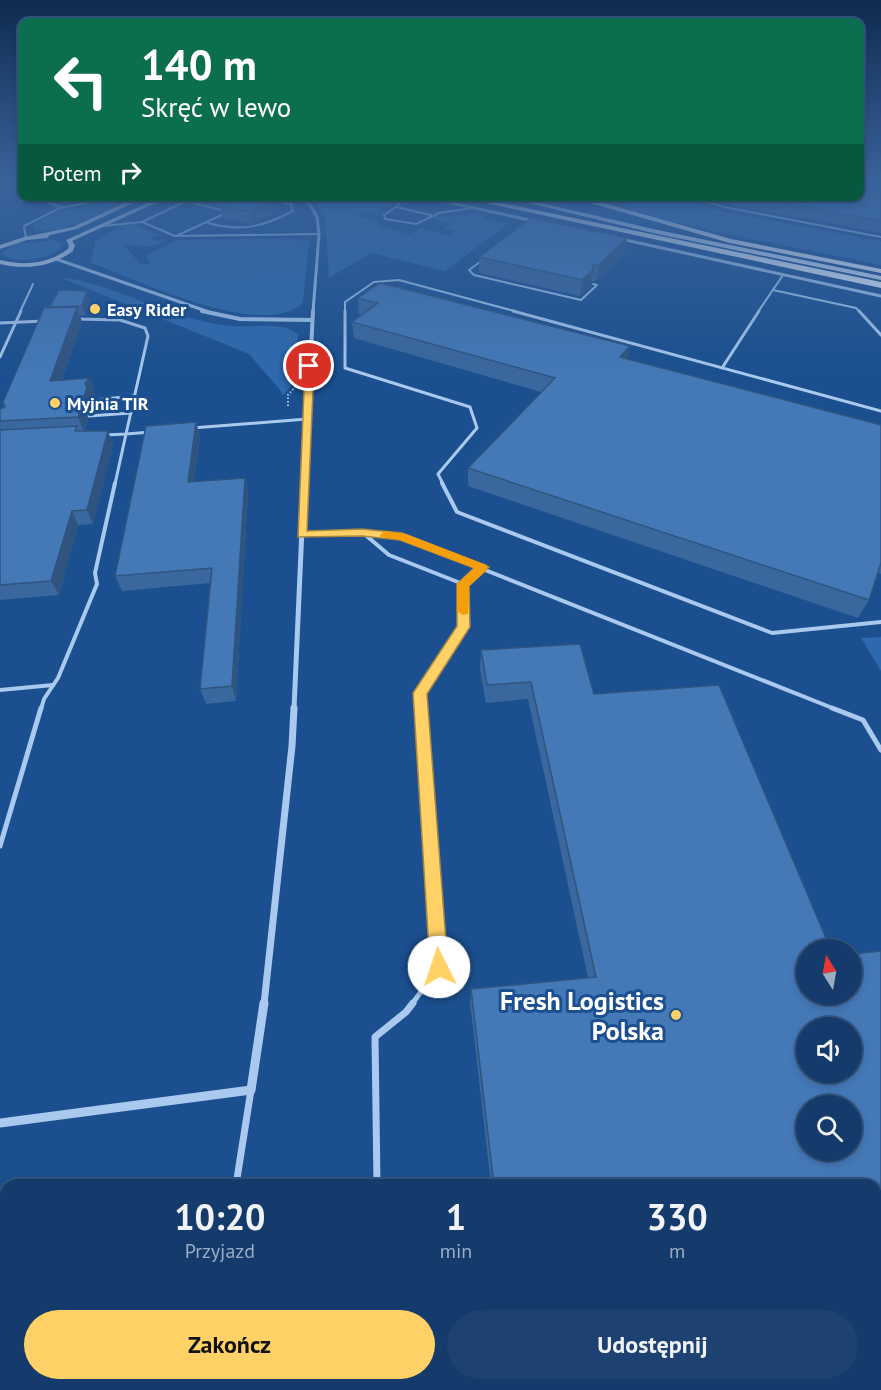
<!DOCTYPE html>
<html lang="pl">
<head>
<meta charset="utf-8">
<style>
	:root { --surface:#143b6b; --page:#1d4271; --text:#f1f3f6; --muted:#9dadc1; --line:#33557e; --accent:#ffd166 }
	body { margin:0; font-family:"PT Sans",sans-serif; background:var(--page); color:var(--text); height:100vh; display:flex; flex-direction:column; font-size:22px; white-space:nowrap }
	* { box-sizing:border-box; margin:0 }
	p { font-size:20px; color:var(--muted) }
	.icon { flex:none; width:33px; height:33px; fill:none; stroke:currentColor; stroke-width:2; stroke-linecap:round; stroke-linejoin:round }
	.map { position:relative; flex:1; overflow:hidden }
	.drawer { position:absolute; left:0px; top:1179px; width:882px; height:212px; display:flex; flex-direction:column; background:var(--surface); border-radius:18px 18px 0 0; box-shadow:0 3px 9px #0003,0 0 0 2px var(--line) }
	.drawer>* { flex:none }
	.top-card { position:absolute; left:18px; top:18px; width:846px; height:183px; border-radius:12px; box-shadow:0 3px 9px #0003,0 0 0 2px var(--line); background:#0b6e4f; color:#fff; overflow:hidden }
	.needle { width:39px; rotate:349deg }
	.tools { position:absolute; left:796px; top:939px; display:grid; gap:12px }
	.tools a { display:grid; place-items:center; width:66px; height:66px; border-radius:50%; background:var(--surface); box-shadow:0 3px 9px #0003,0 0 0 2px var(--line); font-size:30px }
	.pin { position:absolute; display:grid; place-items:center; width:51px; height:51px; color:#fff; margin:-26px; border:3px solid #fff; border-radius:50%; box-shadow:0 2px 6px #0007 }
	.me { position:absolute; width:66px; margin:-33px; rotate:356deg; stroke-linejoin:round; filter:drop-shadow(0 0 4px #0008) }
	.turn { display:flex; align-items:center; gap:21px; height:126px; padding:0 24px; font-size:27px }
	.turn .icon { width:78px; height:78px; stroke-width:2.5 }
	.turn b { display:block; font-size:42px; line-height:51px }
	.then { display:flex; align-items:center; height:57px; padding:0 24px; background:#0003; gap:12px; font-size:22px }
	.eta { display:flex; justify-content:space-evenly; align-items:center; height:102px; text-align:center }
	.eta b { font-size:36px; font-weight:700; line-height:42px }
	.button { display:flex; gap:12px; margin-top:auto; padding:12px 24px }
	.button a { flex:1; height:69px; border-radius:36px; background:var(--accent); color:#111; font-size:24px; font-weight:700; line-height:69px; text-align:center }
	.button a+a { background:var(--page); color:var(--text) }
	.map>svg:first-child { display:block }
	.green { fill:#2e69ad }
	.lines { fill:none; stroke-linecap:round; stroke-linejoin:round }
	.path { stroke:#a9c9ee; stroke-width:2; stroke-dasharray:1.5 2; stroke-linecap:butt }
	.lane-far4 { stroke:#a9c9ee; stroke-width:2 }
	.lane-far3 { stroke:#a9c9ee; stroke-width:3 }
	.lane-far2 { stroke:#a9c9ee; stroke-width:4 }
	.lane-far1 { stroke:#a9c9ee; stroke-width:5 }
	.lane { stroke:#a9c9ee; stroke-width:7 }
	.street-far4 { stroke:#a9c9ee; stroke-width:3 }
	.street-far3 { stroke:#a9c9ee; stroke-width:4 }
	.street-far2 { stroke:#a9c9ee; stroke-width:5 }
	.street-far1 { stroke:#a9c9ee; stroke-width:7 }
	.street { stroke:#a9c9ee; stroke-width:9 }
	.secondary { fill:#d6e6fa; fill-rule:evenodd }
	.primary { fill:#f0f6ff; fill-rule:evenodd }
	.wall { fill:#3a679d; fill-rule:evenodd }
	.shaded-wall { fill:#305480 }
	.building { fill:#4478b7; stroke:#305480; stroke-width:1.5; fill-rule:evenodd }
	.route { fill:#ffd166; stroke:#a68842; stroke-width:1.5 }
	.slow { fill:#f59e0b }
	.poi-dot { fill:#ffd166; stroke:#1b4f8f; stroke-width:2 }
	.labels { text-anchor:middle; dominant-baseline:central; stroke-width:6; stroke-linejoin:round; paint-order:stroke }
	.far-poi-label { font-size:18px; font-weight:bold; fill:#fff; stroke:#1b4f8f; text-anchor:start }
	.near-poi-label { font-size:26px; font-weight:bold; fill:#fff; stroke:#1b4f8f; text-anchor:end }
</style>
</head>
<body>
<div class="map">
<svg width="881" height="1390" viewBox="0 0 881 1390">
	<rect width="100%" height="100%" fill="#1b4f8f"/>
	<g class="green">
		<path d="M 139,197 C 113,208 62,238 35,229 L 33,225 L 55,212 Z"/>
		<polygon points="312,197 393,197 391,203 372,213 364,212 356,216 379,222 377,226 409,234 422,228 448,236 455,231 444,229 451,223 432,218 436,216 488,214 483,219 507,224 445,271 371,253 329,278 325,217"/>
		<polygon points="579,197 672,197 721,211 881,241 881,265 707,230 631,211 629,208 633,205 607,198 604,200 612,203 605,204"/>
		<path d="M 122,225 L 136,225 L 159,235 L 151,238 L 157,241 L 165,240 C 146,253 140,242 124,245 L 141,265 L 150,263 L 146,257 L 149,254 L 177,240 L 294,238 L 295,241 L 309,240 L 303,303 C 262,341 135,279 89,262 L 92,260 L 95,241 Z"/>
		<polygon points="55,240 61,243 60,248 50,255 30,260 12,259 0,254 15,244"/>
		<path d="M 59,277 C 109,282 151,310 199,320 C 211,323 223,326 235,326 C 255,328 281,321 298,334 L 294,383 L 282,396 L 281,391 L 249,354 Z"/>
		<polygon points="881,637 881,671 861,638"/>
	</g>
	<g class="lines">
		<polyline class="path" points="288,406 288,395 296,386"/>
		<g class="lane-far4">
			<polyline points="405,196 396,207 384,215 385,219 416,224 439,213 473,208"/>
			<polyline points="690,196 724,207 881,237"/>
			<polyline points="21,201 44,201 61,207"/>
			<polyline points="185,201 226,211"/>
			<polyline points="396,207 431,215"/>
			<polyline points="142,222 197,196"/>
			<path d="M 208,223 C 241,232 263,227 293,211 L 291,204 L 259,198"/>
			<polyline points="103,226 142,222 175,236 319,234"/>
			<polyline points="176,236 226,213"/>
			<polyline points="26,238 24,226 60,208 124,196"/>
			<polyline points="484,259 469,270 474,275 581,300 597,285 593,284"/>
			<polyline points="773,290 856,308 860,312"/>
			<polyline points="20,312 33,284"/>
			<polyline points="345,312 345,302 374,282 399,280 518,312"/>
			<polyline points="758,312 783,275"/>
		</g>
		<g class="lane-far3">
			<polyline points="345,311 345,368 470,407 477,428 438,474 443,484"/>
			<polyline points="513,311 881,411"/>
			<polyline points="859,311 881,335"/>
			<polyline points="76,319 120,320 145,328 148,336 126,434 105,435"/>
			<polyline points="0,323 44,321"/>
			<polyline points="0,357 21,311"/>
			<polyline points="722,368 759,311"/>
			<polyline points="94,400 135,396"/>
			<polyline points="89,416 131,413"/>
			<polyline points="192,428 307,419"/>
			<polyline points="115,484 126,434 151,432"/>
		</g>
		<g class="lane-far2">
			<polyline points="442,483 457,512 772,633 881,622"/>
			<polyline points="362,532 389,555 463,584"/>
			<polyline points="302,534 362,532 402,537 835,709"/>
			<polyline points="0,690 53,685"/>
			<polyline points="41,709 44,699 58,678 97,584 95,573 115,483"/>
			<polyline points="421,709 420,693 463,627 463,584 483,567"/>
		</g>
		<g class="lane-far1">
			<polyline points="832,708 863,720 881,750"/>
			<polyline points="0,846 41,708"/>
			<polyline points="412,1004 439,967 421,708"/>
		</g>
		<g class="lane">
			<polyline points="236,1185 251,1090"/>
			<polyline points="377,1185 375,1037 406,1012 413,1003"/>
			<polyline points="379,1384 379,1390"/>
			<polyline points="144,1390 188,1384"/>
			<polyline points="225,1390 226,1384"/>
		</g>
		<g class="street-far4">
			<polyline points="305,196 317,217 319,234 313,312"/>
			<polyline points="419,196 534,221"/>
			<polyline points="621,239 881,296"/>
			<polyline points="56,259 209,312"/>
		</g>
		<g class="street-far3">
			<polyline points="202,311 240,319 312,320"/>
			<polyline points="304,484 313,311"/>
		</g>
		<polyline class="street-far2" points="294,709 304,483"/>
		<polyline class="street-far1" points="264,1004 292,746 294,708"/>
		<polyline class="street" points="0,1123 251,1090 264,1003"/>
		<g class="secondary">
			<polygon points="140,196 148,196 77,229 50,235 47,238 27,240 0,249 0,245 24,237 73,227"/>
			<path d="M 163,196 L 171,196 L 72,241 L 75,245 L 73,251 C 52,267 26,270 0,264 L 0,260 C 24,266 48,264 68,249 L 69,245 L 66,240 Z"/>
			<polygon points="500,196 511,196 653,229 881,276 881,280 653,233"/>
		</g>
		<g class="primary">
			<polygon points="453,196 468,196 881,282 881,288"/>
			<polygon points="566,196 579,196 731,239 881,269 881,273 730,243"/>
		</g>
	</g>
	<g class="wall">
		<polygon points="881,191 881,233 727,204 729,197 724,196 860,196"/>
		<polygon points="195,196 276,213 251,223 223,218 221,206 196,200"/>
		<polygon points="627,238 625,254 596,281 591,281 591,286 580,296 479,273 479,257"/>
		<polygon points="358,298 628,359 881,425 881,574 878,573 869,600 858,618 468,486 468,468 541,392 354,338 352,322 362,315 359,314"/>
		<polygon points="90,300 85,315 80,315 82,322 62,380 90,378 95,394 91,399 93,403 90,412 86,415 88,420 85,431 113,444 93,524 78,525 59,595 0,600 0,409 5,407 50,308 50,307"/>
		<polygon points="196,422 200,437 194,482 245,478 248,493 236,701 206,704 200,689 210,583 122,591 115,576"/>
		<path d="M 580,644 L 594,694 L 719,685 L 831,950 L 807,950 L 807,994 L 852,994 L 852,954 L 881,951 L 881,1390 L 514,1390 L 513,1384 L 876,1384 L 876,1185 L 491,1185 L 470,1002 L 471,989 L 588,978 L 528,699 L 486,703 L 480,669 L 481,650 ZM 807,1028 L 852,1028 L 852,1072 L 807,1072 ZM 807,1106 L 852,1106 L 852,1150 L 807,1150 Z"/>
	</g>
	<g class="shaded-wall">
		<polygon points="274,201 276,213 251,223 249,211"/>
		<polygon points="627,238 625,254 596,281 599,265"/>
		<polygon points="593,270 591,286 580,296 582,280"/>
		<polygon points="87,291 90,300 85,315 82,306"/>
		<polygon points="77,307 82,322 56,396 50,381"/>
		<polygon points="630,346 627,363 620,357"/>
		<polygon points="90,378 95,394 91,399 93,403 90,412 86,415 88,420 84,433 78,417 80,399 85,383"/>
		<polygon points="196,422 200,437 192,497 188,482"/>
		<polygon points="108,431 113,444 93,524 87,510"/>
		<polygon points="245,478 248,493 236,701 232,686"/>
		<polygon points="72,511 78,525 59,595 51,581"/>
	</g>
	<g class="building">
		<polygon points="860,187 881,191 881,221 750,196 860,196"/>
		<polygon points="196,196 224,196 237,200 227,204"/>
		<polygon points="243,196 254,196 274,201 249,211 220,207"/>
		<polygon points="531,218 627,238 599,265 593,265 593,270 582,280 479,257"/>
		<polygon points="380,283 630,346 620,357 881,425 881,563 869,600 468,468 555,378 352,322 378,303 358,298"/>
		<polygon points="59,290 87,291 82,306 50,307"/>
		<polygon points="77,307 50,381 90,378 85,383 87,388 84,396 80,399 82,404 78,417 0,421 0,409 5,407 3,402 44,308"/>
		<polygon points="196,422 188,482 245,478 232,686 200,689 212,568 115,576 146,426"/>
		<polygon points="77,426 75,431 108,431 87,510 72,511 51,581 0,585 0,430"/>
		<path d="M 580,644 L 594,694 L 719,685 L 831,950 L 807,950 L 807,994 L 852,994 L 852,954 L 881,951 L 881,1390 L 517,1390 L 517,1384 L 876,1384 L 876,1185 L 494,1185 L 471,989 L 596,977 L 531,682 L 487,685 L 481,650 ZM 807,1028 L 852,1028 L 852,1072 L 807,1072 ZM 807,1106 L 852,1106 L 852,1150 L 807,1150 Z"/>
	</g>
	<linearGradient id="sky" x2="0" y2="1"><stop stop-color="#0f2b4f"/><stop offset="0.48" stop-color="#39639b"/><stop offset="1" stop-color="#39639b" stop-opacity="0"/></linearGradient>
	<rect width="881" height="375" fill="url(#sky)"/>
	<polygon class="route" points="309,364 314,366 307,531 362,529 402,533 489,567 469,586 470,627 427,694 448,967 445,973 439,975 433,973 430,967 413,693 457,626 457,584 474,568 400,540 362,536 298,537 305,366"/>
	<polygon class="slow" points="385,531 406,534 487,565 487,570 469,586 468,614 463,615 457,611 457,584 474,568 400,540 381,537 380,535"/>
	<g class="poi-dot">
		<circle cx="95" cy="309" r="6"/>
		<circle cx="55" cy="403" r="6"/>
		<circle cx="676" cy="1015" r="6"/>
	</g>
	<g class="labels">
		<g class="far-poi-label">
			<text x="107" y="309">Easy Rider</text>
			<text x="67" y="403">Myjnia TIR</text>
		</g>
		<g class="near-poi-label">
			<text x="664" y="1000">Fresh Logistics<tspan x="664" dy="30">Polska</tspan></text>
		</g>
	</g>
</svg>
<div class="tools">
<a><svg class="needle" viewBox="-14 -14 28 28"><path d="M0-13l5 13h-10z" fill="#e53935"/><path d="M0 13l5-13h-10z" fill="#9dadc1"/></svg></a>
<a><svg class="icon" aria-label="sound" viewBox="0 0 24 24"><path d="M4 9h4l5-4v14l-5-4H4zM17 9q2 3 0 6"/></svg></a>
<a><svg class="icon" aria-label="search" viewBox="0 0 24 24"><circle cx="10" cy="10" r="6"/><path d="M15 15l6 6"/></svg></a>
</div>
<div class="pin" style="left:309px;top:366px;background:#d93025"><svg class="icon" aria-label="arrive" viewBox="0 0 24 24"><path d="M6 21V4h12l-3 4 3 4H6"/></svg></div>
<svg class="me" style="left:439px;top:967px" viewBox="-20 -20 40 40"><circle r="19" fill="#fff"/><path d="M0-13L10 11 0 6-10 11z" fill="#ffd166"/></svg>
<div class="top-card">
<div class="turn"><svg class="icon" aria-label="left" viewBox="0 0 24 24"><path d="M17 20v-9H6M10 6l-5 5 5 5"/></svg><div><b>140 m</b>Skręć w lewo</div></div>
<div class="then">Potem<svg class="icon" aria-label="right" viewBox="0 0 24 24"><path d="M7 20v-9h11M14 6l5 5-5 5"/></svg></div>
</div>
<section class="drawer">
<div class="eta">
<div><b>10:20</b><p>Przyjazd</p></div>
<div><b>1</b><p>min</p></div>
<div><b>330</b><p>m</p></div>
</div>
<div class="button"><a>Zakończ</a><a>Udostępnij</a></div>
</section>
</div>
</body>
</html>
